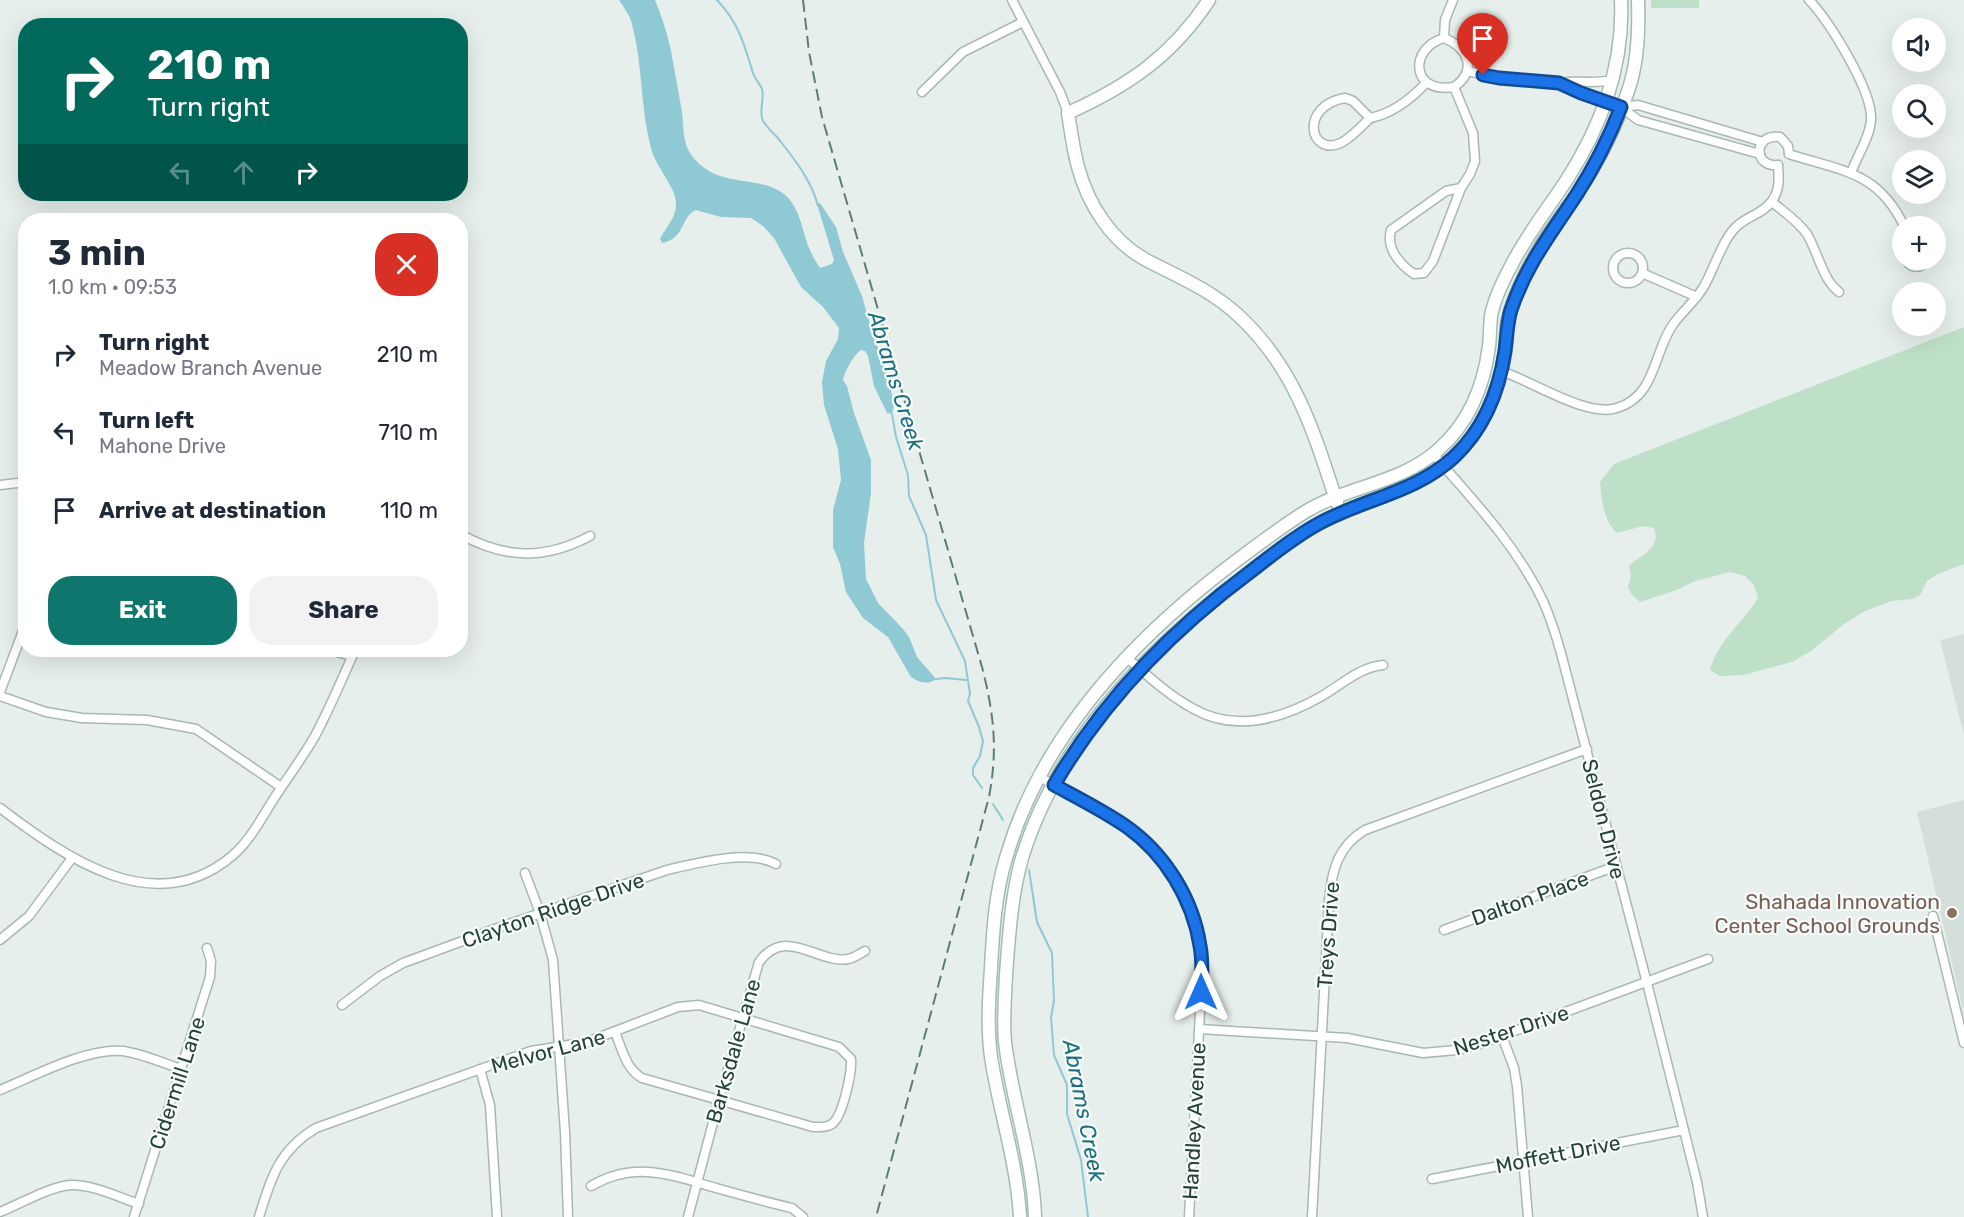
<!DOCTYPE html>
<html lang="en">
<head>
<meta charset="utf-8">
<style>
	:root { --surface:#fff; --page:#f2f2f3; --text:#1f2937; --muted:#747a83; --accent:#0f766e }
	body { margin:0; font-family:Rubik,sans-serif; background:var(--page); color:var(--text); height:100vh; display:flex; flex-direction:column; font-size:22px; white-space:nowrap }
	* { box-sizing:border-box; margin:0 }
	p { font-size:20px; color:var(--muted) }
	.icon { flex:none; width:33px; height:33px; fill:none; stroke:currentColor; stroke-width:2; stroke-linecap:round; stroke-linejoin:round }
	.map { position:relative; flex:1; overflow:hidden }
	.side { position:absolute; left:18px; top:213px; width:450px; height:444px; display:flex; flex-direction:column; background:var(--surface); border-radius:24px; box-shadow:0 6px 24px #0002 }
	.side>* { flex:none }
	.banner { position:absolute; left:18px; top:18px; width:450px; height:183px; border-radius:24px; box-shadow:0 6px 24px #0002; background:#00695c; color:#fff; overflow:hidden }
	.fabs { position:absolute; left:1892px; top:18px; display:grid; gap:12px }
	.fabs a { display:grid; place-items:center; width:54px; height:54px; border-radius:50%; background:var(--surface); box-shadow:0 6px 24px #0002; font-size:30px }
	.pin { position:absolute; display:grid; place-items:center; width:51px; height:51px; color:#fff; margin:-62px -26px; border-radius:50% 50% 50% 0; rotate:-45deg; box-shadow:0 0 6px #0007 }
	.pin .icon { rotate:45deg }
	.me { position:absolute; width:66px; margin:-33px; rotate:0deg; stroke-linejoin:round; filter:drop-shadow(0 0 4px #0008) }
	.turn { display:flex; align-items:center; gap:21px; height:126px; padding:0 30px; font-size:27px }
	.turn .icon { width:78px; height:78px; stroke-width:2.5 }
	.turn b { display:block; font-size:42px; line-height:51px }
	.lanes { display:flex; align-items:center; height:57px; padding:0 30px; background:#0003; justify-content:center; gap:30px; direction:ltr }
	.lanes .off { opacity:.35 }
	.round { display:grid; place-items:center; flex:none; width:63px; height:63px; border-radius:24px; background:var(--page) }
	.head { display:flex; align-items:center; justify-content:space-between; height:102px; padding:0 30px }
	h1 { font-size:36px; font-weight:700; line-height:45px }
	.button { display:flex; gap:12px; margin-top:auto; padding:12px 30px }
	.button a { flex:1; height:69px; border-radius:24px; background:var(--accent); color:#fff; font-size:24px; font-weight:700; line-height:69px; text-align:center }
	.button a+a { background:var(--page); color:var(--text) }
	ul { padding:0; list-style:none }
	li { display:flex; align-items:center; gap:18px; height:78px; padding:0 30px }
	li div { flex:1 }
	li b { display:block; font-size:22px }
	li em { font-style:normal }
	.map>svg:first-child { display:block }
	.built { fill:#d4dfda }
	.green { fill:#bfe0c8 }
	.water { fill:#8ec9d4 }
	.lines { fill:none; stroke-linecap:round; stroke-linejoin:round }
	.stream { stroke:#8ec9d4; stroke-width:2 }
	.street-casing { stroke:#a8b8b2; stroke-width:11 }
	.secondary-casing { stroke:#a4bbb3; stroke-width:15 }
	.street { stroke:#fff; stroke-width:8 }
	.secondary { stroke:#fff; stroke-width:12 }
	.rail { stroke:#5f7d75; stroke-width:2; stroke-dasharray:12 6; stroke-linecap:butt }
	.route-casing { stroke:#114b97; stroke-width:15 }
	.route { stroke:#1a73e8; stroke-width:10 }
	.education-dot { fill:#8d6e63; stroke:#f7fbf9; stroke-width:2 }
	.labels { text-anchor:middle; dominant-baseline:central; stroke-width:4.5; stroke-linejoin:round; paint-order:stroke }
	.street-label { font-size:21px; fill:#24423a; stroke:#f7fbf9 }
	.education-label { font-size:21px; fill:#785e54; stroke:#f7fbf9; text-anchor:end }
	.water-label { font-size:22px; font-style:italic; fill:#1c6f80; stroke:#f7fbf9 }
</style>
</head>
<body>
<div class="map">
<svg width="1964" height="1217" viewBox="0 0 1964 1217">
	<rect width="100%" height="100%" fill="#e6efeb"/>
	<g class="built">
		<polygon points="1964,634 1964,735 1940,640"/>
		<polygon points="1964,800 1964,1015 1917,812"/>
	</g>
	<g class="green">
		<rect x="1651" y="0" width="48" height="8"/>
		<path d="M 1964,327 L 1964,564 L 1938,574 L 1927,581 L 1920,595 L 1912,599 L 1892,601 L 1865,611 L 1844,624 L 1811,651 L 1792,662 L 1743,675 L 1720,676 L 1710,670 C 1720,637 1742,625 1758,598 L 1754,585 L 1745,576 L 1730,572 L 1695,581 L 1677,590 L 1640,602 L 1632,595 L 1628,587 L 1631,575 L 1629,566 C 1641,555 1662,548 1654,528 L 1643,526 L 1617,533 C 1604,523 1601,497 1600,482 L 1614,464 Z"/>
	</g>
	<path class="water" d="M 619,0 L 655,0 C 663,20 670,41 673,62 C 676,79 679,95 682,112 C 684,128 682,143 692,156 C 718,190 759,174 784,194 C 800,207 802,230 809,248 C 812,255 816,262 820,268 L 832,264 L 834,260 L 817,204 L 820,203 L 836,227 L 843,252 L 862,296 L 871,328 L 889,380 L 894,405 L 892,414 L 887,413 L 874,386 L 868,356 L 865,351 L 861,350 C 854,354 844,373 843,380 L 847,386 L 854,413 L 871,460 L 871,493 L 864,543 L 866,579 L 878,603 L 903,629 L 909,637 L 917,657 L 936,679 C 928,685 919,683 911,677 L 888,637 L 863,618 L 846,592 L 840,564 L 833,547 L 833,510 L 841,480 L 838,449 L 824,405 L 822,382 L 826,361 L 838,339 L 839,328 L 823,307 L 801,287 L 774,238 L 763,226 L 751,218 L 721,217 L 696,210 C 680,217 686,238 662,243 L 660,239 C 666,227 677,217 676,202 C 675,186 655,166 651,148 C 640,107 643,65 632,24 C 630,15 624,8 619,0 Z"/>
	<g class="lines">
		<g class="stream">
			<path d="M 717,0 C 739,23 744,44 753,73 C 755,79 760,84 762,89 C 765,100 758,111 763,121 C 768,129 776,135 781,142 C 796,161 812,182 818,206"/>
			<polyline points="892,414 896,437 908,475 909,496 926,535 936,600 965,661 970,694 968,701 979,727 983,741 980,756 973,768 973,775 982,788"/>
			<polyline points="936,679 945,678 966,680"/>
			<polyline points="993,804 1003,820"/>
			<polyline points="1029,870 1037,922 1052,953 1054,1001 1051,1017 1054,1055 1067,1085 1067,1114 1081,1160 1088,1217"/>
		</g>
		<defs>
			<g id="street">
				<polyline points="1012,0 1060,92 1068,113"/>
				<path d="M 1809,0 C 1829,21 1873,91 1871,120 C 1870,137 1857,156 1851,173"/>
				<path d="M 1444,38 C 1409,48 1410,94 1454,87"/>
				<path d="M 1444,38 C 1468,48 1478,70 1454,87"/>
				<polyline points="1444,38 1445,20 1453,0"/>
				<polyline points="1467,71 1499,78 1559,83 1581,93 1621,107 1638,120 1760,154"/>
				<path d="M 1560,83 C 1579,80 1595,84 1613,80"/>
				<path d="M 1454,87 L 1473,133 L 1475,161 L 1470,174 L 1461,188 L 1433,261 L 1424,273 L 1414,274 C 1399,264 1386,248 1391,230 L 1446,191 L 1461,188"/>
				<polyline points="922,92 963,52 1023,22"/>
				<path d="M 1345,98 L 1353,101 L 1370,118 C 1361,127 1352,137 1341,143 C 1309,157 1299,106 1345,98 Z"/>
				<polyline points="1621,107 1638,105 1763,142"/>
				<path d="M 1370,118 C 1391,114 1411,99 1426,83"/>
				<path d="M 1789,154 C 1841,171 1878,171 1904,226"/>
				<path d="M 1778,165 C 1753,168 1753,133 1780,137 L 1788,146 L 1789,154"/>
				<path d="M 1772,202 C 1784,212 1798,221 1807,234 C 1818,252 1822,279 1839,292"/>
				<circle cx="1628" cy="268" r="15"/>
				<path d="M 1906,260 C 1911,269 1922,269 1927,260"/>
				<polyline points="1642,273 1697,297"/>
				<path d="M 1501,371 C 1532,381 1587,418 1617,408 C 1657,396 1653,351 1674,323 C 1683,311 1695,301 1703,288 C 1714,270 1721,242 1736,227 C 1747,216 1763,214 1772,201 C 1780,190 1779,178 1778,165"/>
				<path d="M 1433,454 C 1473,500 1516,545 1543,601 C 1550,617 1556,635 1561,653 L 1647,983 L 1697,1182 L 1703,1217"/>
				<polyline points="0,485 26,482"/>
				<path d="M 460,534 C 505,559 545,560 590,536"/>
				<polyline points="329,650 352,656"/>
				<path d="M 1127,658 C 1147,675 1168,695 1192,708 C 1235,733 1282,719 1322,696 C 1341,685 1360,667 1383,665"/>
				<polyline points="0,692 26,623"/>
				<polyline points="0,696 46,712 82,718 147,720 196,729 281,787"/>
				<path d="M 1039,777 C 1128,823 1198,863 1202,974 L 1189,1217"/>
				<path d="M 0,808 C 66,858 155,921 232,856 C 250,841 262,817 275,797 C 288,777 303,757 315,736 C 330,708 342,679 355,650"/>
				<polyline points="525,873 540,913 553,960 565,1132 568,1217"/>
				<polyline points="1933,916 1964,1043"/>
				<polyline points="1444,930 1616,866"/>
				<polyline points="0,940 29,916 72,858"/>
				<path d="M 342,1005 L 380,976 L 403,963 L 506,925 L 667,870 C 696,863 749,849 776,864"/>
				<polyline points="1199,1029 1347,1038 1423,1053 1457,1050 1474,1046 1708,959"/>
				<polyline points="1502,1036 1514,1068 1517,1086 1528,1217"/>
				<polyline points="480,1069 490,1105 497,1217"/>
				<path d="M 0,1090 C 34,1076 88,1047 123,1051 C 143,1054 163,1063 181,1069"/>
				<polyline points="1432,1179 1684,1130"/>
				<path d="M 591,1186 C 635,1160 671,1175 716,1188 C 741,1195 766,1202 792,1208 L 803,1217"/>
				<path d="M 0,1212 C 20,1204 49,1187 70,1185 C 92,1184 118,1197 139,1204"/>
				<polyline points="134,1217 210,977 211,961 207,948"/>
				<path d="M 259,1217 C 271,1178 279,1150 316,1128 L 531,1051 L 587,1042 L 678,1007 L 699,1005 L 839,1047 L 851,1059 C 852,1072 843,1116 832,1124 C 826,1128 820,1127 813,1127 L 642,1078 C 626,1069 622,1049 615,1032"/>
				<path d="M 688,1217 L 719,1100 L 759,962 C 786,925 817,964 848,959 C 854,958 859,954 865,951"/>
				<path d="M 1312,1217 L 1329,900 C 1332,870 1338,846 1365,830 L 1587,749"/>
			</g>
			<g id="secondary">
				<path d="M 1209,0 C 1172,56 1128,86 1068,113 C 1071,131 1073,149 1078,167 C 1088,204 1111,241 1146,260 C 1179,277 1211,290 1239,316 C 1295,368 1314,432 1337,503"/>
				<path d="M 1020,1217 C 1017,1162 999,1110 991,1057 C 987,1027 989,997 991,968 C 993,931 995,894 1006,858 C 1042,732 1141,631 1244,555 C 1264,540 1284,525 1305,512 C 1347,486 1400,484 1438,450 C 1469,423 1484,386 1489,346 C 1490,336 1490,326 1491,316 C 1494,300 1502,283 1510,268 C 1525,237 1547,210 1566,181 C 1601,127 1624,66 1621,0"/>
				<path d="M 1035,1217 C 1033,1157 1012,1101 1005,1042 C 1003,1020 1005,997 1006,975 C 1009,936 1011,897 1022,858 C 1058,740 1152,645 1249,573 C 1272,555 1295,537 1322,522 C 1367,497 1421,492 1459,452 C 1485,425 1499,391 1505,353 C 1506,344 1506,334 1507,324 C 1512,298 1526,271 1539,249 C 1550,230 1564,213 1577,194 C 1598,162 1617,125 1629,88 C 1638,61 1639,28 1638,0"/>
			</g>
		</defs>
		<use href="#street" class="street-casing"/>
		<use href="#secondary" class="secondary-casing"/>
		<use href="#street" class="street"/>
		<use href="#secondary" class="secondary"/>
		<path class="rail" d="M 803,0 L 809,52 L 822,117 L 982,667 C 994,714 998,749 989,797 L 876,1217"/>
	</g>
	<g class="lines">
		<defs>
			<path id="route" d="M 1201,992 C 1202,977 1203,961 1200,946 C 1193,899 1165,854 1127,827 C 1104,811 1078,798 1054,785 C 1104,699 1171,631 1250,572 C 1272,555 1294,537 1318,524 C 1363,499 1415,493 1454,457 C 1484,429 1499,391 1505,351 C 1507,337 1507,323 1511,310 C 1527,263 1551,234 1577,194 C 1595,166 1609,138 1621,107 L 1581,93 L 1559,83 L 1499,78 L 1483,75"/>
		</defs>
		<use href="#route" class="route-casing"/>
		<use href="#route" class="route"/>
	</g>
	<circle class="education-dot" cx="1952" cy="913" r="6"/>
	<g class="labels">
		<g class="street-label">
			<text transform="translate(1604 819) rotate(76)">Seldon Drive</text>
			<text transform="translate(1530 898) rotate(-20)">Dalton Place</text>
			<text transform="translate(553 910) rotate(-19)">Clayton Ridge Drive</text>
			<text transform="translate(1328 935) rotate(-86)">Treys Drive</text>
			<text transform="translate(1511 1030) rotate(-18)">Nester Drive</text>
			<text transform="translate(548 1051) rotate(-15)">Melvor Lane</text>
			<text transform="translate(733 1051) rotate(-74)">Barksdale Lane</text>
			<text transform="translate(177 1083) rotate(-72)">Cidermill Lane</text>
			<text transform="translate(1194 1121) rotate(-87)">Handley Avenue</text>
			<text transform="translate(1558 1154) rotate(-11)">Moffett Drive</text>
		</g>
		<g class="education-label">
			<text x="1940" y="901">Shahada Innovation<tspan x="1940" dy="24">Center School Grounds</tspan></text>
		</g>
		<g class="water-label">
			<text transform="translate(896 381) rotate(73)">Abrams Creek</text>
			<text transform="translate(1084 1111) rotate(79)">Abrams Creek</text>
		</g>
	</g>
</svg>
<div class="fabs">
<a><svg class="icon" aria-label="sound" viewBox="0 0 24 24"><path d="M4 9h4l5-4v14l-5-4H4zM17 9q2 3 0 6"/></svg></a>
<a><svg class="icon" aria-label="search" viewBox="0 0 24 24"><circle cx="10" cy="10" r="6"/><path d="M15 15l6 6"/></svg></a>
<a><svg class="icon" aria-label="layers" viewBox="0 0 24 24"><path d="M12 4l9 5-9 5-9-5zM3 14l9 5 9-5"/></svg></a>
<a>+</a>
<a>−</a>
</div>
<div class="pin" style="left:1483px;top:75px;background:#d93025"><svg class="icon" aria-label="arrive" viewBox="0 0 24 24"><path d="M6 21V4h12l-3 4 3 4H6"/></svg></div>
<svg class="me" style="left:1201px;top:992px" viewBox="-20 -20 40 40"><path d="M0-17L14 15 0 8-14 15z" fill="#1a73e8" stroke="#fff" stroke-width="4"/></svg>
<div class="banner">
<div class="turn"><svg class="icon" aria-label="right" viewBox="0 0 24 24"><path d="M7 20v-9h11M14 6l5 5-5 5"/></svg><div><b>210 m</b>Turn right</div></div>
<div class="lanes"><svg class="icon off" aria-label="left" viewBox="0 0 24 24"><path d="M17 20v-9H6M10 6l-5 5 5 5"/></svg><svg class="icon off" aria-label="ahead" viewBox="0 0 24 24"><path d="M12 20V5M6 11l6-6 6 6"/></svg><svg class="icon" aria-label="right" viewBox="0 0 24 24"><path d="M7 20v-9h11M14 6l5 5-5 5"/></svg></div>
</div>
<section class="side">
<div class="head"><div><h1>3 min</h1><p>1.0 km · 09:53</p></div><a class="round" style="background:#d93025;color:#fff"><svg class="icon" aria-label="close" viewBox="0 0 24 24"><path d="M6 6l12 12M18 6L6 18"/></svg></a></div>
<ul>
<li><svg class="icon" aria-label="right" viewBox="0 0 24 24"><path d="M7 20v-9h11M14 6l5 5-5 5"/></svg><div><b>Turn right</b><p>Meadow Branch Avenue</p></div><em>210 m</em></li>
<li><svg class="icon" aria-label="left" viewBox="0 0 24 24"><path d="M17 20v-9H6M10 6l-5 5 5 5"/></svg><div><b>Turn left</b><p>Mahone Drive</p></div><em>710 m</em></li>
<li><svg class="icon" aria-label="arrive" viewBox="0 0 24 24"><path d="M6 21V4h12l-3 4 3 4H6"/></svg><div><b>Arrive at destination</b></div><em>110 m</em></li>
</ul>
<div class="button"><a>Exit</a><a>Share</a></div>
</section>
</div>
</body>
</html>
